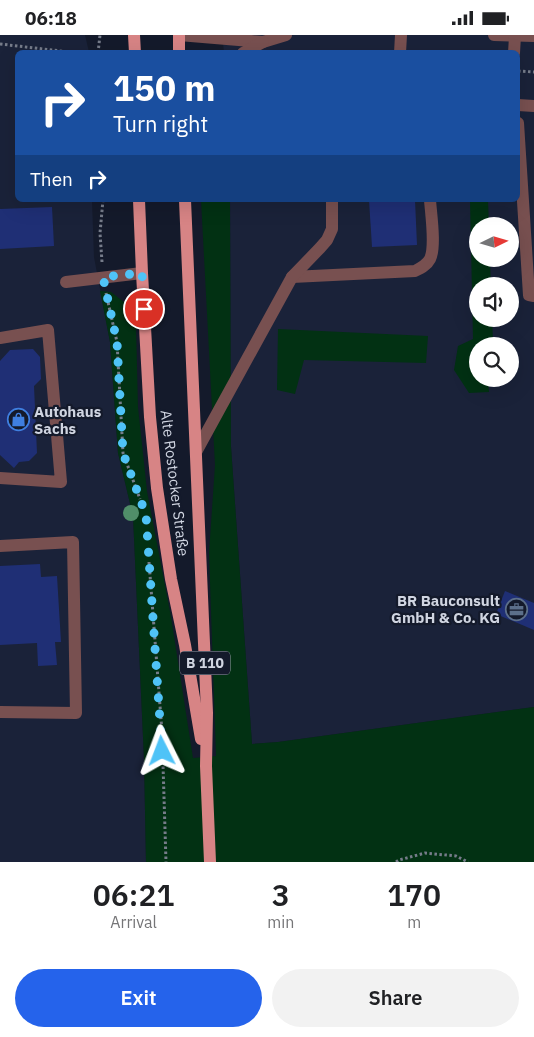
<!DOCTYPE html>
<html lang="en">
<head>
<meta charset="utf-8">
<style>
	:root { --surface:#fff; --page:#f2f2f2; --text:#202124; --muted:#757577; --accent:#2563eb }
	body { margin:0; font-family:"IBM Plex Sans",sans-serif; background:var(--page); color:var(--text); height:100vh; display:flex; flex-direction:column; font-size:19px; white-space:nowrap }
	* { box-sizing:border-box; margin:0 }
	p { font-size:16px; color:var(--muted) }
	.icon { flex:none; width:28px; height:28px; fill:none; stroke:currentColor; stroke-width:2; stroke-linecap:round; stroke-linejoin:round }
	.map { position:relative; height:827px; overflow:hidden }
	.panel { display:flex; flex-direction:column; background:var(--surface); flex:1 }
	.panel>* { flex:none }
	.banner { position:absolute; left:15px; top:15px; width:505px; height:152px; border-radius:8px; box-shadow:0 5px 20px #0002; background:#1a4fa0; color:#fff; overflow:hidden }
	.needle { width:32px; rotate:85deg }
	.tools { position:absolute; left:469px; top:182px; display:grid; gap:10px }
	.tools a { display:grid; place-items:center; width:50px; height:50px; border-radius:50%; background:var(--surface); box-shadow:0 5px 20px #0002; font-size:25px }
	.pin { position:absolute; display:grid; place-items:center; width:42px; height:42px; color:#fff; margin:-21px; border:2px solid #fff; border-radius:50%; box-shadow:0 1px 5px #0007 }
	.me { position:absolute; width:55px; margin:-28px; rotate:357deg; stroke-linejoin:round; filter:drop-shadow(0 0 4px #0008) }
	.turn { display:flex; align-items:center; gap:18px; height:105px; padding:0 15px; font-size:22px }
	.turn .icon { width:65px; height:65px; stroke-width:2.5 }
	.turn b { display:block; font-size:35px; line-height:42px }
	.then { display:flex; align-items:center; height:48px; padding:0 15px; background:#0003; gap:10px; font-size:19px }
	.eta { display:flex; justify-content:space-evenly; align-items:center; height:85px; text-align:center }
	.eta b { font-size:30px; font-weight:600; line-height:35px }
	.cta { display:flex; gap:10px; margin-top:auto; padding:10px 15px }
	.cta a { flex:1; height:58px; border-radius:30px; background:var(--accent); color:#fff; font-size:20px; font-weight:600; line-height:58px; text-align:center }
	.cta a+a { background:var(--page); color:var(--text) }
	.status { display:flex; justify-content:space-between; align-items:center; height:35px; padding:0 25px; background:var(--surface); direction:ltr }
	.status svg { height:14px; fill:currentColor }
	.map>svg:first-child { display:block }
	.built { fill:#1a2239; fill-rule:evenodd }
	.green { fill:#023113 }
	.building { fill:#1f2f75 }
	.lines { fill:none; stroke-linecap:round; stroke-linejoin:round }
	.path { stroke:#767c8a; stroke-width:3; stroke-dasharray:2.5 2.5; stroke-linecap:butt }
	.minor { stroke:#785050; stroke-width:12 }
	.major { stroke:#d78485; stroke-width:12 }
	.tree { fill:#508e69 }
	.route { stroke:#4fc3f7; stroke-width:9; stroke-dasharray:0 16.2 }
	.labels { text-anchor:middle; dominant-baseline:central; stroke-width:4.5; stroke-linejoin:round; paint-order:stroke }
	.shield { fill:#141a2b; stroke:#989daa; stroke-width:1 }
	.shield-label { font-size:14px; font-weight:bold; fill:#d0d5e1 }
	.poi-label { font-size:15px; font-weight:bold; fill:#d0d5e1; stroke:#141a2b; text-anchor:start }
	.street-label { font-size:15px; fill:#d0d5e1; stroke:#141a2b }
</style>
</head>
<body>
<div class="status"><b>06:18</b><svg viewBox="0 0 49 12"><path d="M0 12V9h3v3zM5 12V6h3v6zM10 12V3h3v9zM15 12V0h3v12zM26 1h20v11H26zM47 4h2v5h-2z"/></svg></div>
<div class="map">
<svg width="534" height="827" viewBox="0 0 534 827">
	<rect width="100%" height="100%" fill="#141a2b"/>
	<g class="built">
		<polygon points="0,0 85,0 89,17 18,18 18,165 92,165 94,222 110,307 118,418 133,481 144,724 146,827 0,827"/>
		<path d="M 222,0 L 534,0 L 534,672 L 278,707 L 252,709 L 231,412 L 230,165 L 518,165 L 518,18 L 224,17 ZM 478,191 L 510,191 L 510,224 L 478,224 ZM 478,251 L 510,251 L 510,284 L 478,284 ZM 478,311 L 510,311 L 510,344 L 478,344 Z"/>
	</g>
	<g class="green">
		<polygon points="201,165 230,165 231,412 252,709 278,707 534,672 534,827 146,827 144,724 133,481 118,418 110,307 100,256 111,257 129,271 136,291 138,372 147,456 171,582 193,723 216,721 209,518 215,430"/>
		<polygon points="470,165 488,165 489,191 478,191 478,224 490,224 491,251 478,251 478,284 492,284 493,305 485,306 486,311 478,311 478,344 488,344 489,357 469,358 454,335 458,311 473,304"/>
		<polygon points="278,294 428,301 426,328 304,325 295,359 277,355"/>
	</g>
	<g class="building">
		<polygon points="369,165 415,165 417,210 372,212"/>
		<polygon points="52,172 54,211 0,214 0,174"/>
		<polygon points="33,314 40,322 41,344 34,351 37,418 29,426 19,427 14,433 0,420 0,326 10,315"/>
		<polygon points="40,529 41,542 57,541 61,607 55,607 57,630 38,631 37,608 0,610 0,531"/>
		<polygon points="505,556 534,568 534,595 496,579"/>
	</g>
	<g class="lines">
		<g class="path">
			<polyline points="0,9 78,18"/>
			<polyline points="98,18 100,0"/>
			<polyline points="518,36 534,37"/>
			<polyline points="102,227 100,198 103,165"/>
			<polyline points="106,258 117,307 123,418 140,464"/>
			<polyline points="149,527 162,697 166,827"/>
			<polyline points="396,827 399,825 425,818 456,821 468,827"/>
		</g>
		<g class="minor">
			<polyline points="179,0 263,7 286,0"/>
			<polyline points="494,0 534,1"/>
			<polyline points="243,18 263,7"/>
			<polyline points="400,18 401,0"/>
			<polyline points="514,18 515,1"/>
			<polyline points="518,70 534,71"/>
			<polyline points="518,88 529,260 534,261"/>
			<path d="M 292,242 L 415,236 C 421,233 427,230 430,224 C 436,212 431,179 430,165"/>
			<polyline points="66,247 142,238"/>
			<polyline points="0,303 48,295 61,447 0,443"/>
			<polyline points="196,417 292,242 320,213 327,205 332,194 332,165"/>
			<polyline points="0,511 73,507 76,678 0,677"/>
		</g>
		<g class="major">
			<polyline points="134,0 135,18"/>
			<polyline points="179,0 179,18"/>
			<polyline points="139,165 142,238 150,382 157,453 171,544 185,610 201,704"/>
			<polyline points="185,165 207,678 206,731 210,827"/>
		</g>
	</g>
	<circle class="tree" cx="131" cy="478" r="8"/>
	<g class="lines">
		<polyline class="route" points="144,274 142,238 103,242 117,307 123,418 146,480 162,716"/>
	</g>
	<defs>
		<symbol id="shop-ring" viewBox="-11 -11 22 22"><circle r="9.5" fill="#141a2b" stroke="#3f7fe0" stroke-width="1.5"/><path d="M-5-2.5h2.3a2.7 3.5 0 0 1 5.4 0H5L5.5 6h-11ZM-1.5-2.5h3a1.5 2.3 0 0 0-3 0Z" fill="#3f7fe0"/></symbol>
		<symbol id="office-ring" viewBox="-11 -11 22 22"><circle r="9.5" fill="#141a2b" stroke="#5c6f8a" stroke-width="1.5"/><path d="M-6-3h4V-5.5h4V-3h4V5H-6ZM-1-4.5V-3h2v-1.5ZM-6 0V1H6V0Z" fill="#5c6f8a"/></symbol>
	</defs>
	<g fill-rule="evenodd">
		<use href="#shop-ring" x="6" y="372" width="25" height="25"/>
		<use href="#office-ring" x="504" y="562" width="25" height="25"/>
	</g>
	<g class="labels">
		<rect class="shield" x="180" y="616.5" width="50" height="23" rx="4"/>
		<g class="shield-label">
			<text x="205" y="628">B 110</text>
		</g>
		<g class="poi-label">
			<text x="34" y="376">Autohaus<tspan x="34" dy="17">Sachs</tspan></text>
			<text x="500" y="565" text-anchor="end">BR Bauconsult<tspan x="500" dy="17">GmbH &amp; Co. KG</tspan></text>
		</g>
		<g class="street-label">
			<text transform="translate(175 448) rotate(83)">Alte Rostocker Straße</text>
		</g>
	</g>
</svg>
<div class="tools">
<a><svg class="needle" viewBox="-14 -14 28 28"><path d="M0-13l5 13h-10z" fill="#e53935"/><path d="M0 13l5-13h-10z" fill="#757577"/></svg></a>
<a><svg class="icon" aria-label="sound" viewBox="0 0 24 24"><path d="M4 9h4l5-4v14l-5-4H4zM17 9q2 3 0 6"/></svg></a>
<a><svg class="icon" aria-label="search" viewBox="0 0 24 24"><circle cx="10" cy="10" r="6"/><path d="M15 15l6 6"/></svg></a>
</div>
<div class="pin" style="left:144px;top:274px;background:#d93025"><svg class="icon" aria-label="arrive" viewBox="0 0 24 24"><path d="M6 21V4h12l-3 4 3 4H6"/></svg></div>
<svg class="me" style="left:162px;top:716px" viewBox="-20 -20 40 40"><path d="M0-17L14 15 0 8-14 15z" fill="#4fc3f7" stroke="#fff" stroke-width="4"/></svg>
<div class="banner">
<div class="turn"><svg class="icon" aria-label="right" viewBox="0 0 24 24"><path d="M7 20v-9h11M14 6l5 5-5 5"/></svg><div><b>150 m</b>Turn right</div></div>
<div class="then">Then<svg class="icon" aria-label="right" viewBox="0 0 24 24"><path d="M7 20v-9h11M14 6l5 5-5 5"/></svg></div>
</div>
</div>
<section class="panel">
<div class="eta">
<div><b>06:21</b><p>Arrival</p></div>
<div><b>3</b><p>min</p></div>
<div><b>170</b><p>m</p></div>
</div>
<div class="cta"><a>Exit</a><a>Share</a></div>
</section>
</body>
</html>
